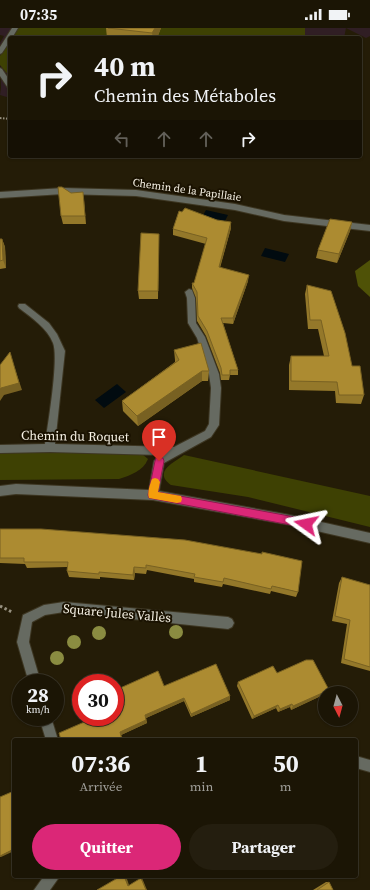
<!DOCTYPE html>
<html lang="fr">
<head>
<meta charset="utf-8">
<style>
	:root { --surface:#1b1505; --page:#241e0f; --text:#f1f3f6; --muted:#a09f9a; --line:#393427; --accent:#db2777 }
	body { margin:0; font-family:"Source Serif 4",serif; background:var(--page); color:var(--text); height:100vh; display:flex; flex-direction:column; font-size:15px; white-space:nowrap }
	* { box-sizing:border-box; margin:0 }
	p { font-size:13px; color:var(--muted) }
	.icon { flex:none; width:22px; height:22px; fill:none; stroke:currentColor; stroke-width:2; stroke-linecap:round; stroke-linejoin:round }
	.map { position:relative; flex:1; overflow:hidden }
	.drawer { position:absolute; left:12px; top:710px; width:346px; height:140px; display:flex; flex-direction:column; background:var(--surface); border-radius:4px; box-shadow:0 1px 3px #0004,0 0 0 1px var(--line) }
	.drawer>* { flex:none }
	.hud { position:absolute; left:8px; top:8px; width:354px; height:122px; border-radius:4px; box-shadow:0 1px 3px #0004,0 0 0 1px var(--line); background:#1b1505; color:var(--text); overflow:hidden }
	.needle { width:26px; rotate:174deg }
	.controls { position:absolute; left:318px; top:658px; display:grid; gap:8px }
	.controls a { display:grid; place-items:center; width:40px; height:40px; border-radius:50%; background:var(--surface); box-shadow:0 1px 3px #0004,0 0 0 1px var(--line); font-size:20px }
	.speed { position:absolute; left:12px; top:646px; display:flex; gap:8px; font-size:20px; font-weight:700; text-align:center }
	.speed>* { display:grid; place-content:center; width:52px; height:52px; border-radius:50%; background:var(--surface); box-shadow:0 1px 3px #0004,0 0 0 1px var(--line); line-height:1 }
	.speed small { font-size:10px; font-weight:400 }
	.speed .limit { border:6px solid #d22; background:#fff; color:#111 }
	.pin { position:absolute; display:grid; place-items:center; width:34px; height:34px; color:#fff; margin:-41px -17px; border-radius:50% 50% 50% 0; rotate:-45deg; box-shadow:0 0 4px #0007 }
	.pin .icon { rotate:45deg }
	.me { position:absolute; width:44px; margin:-22px; rotate:282deg; stroke-linejoin:round; filter:drop-shadow(0 0 3px #0008) }
	.turn { display:flex; align-items:center; gap:14px; height:84px; padding:0 20px; font-size:18px }
	.turn .icon { width:52px; height:52px; stroke-width:2.5 }
	.turn b { display:block; font-size:28px; line-height:34px }
	.lanes { display:flex; align-items:center; height:38px; padding:0 20px; background:#0003; justify-content:center; gap:20px; direction:ltr }
	.lanes .off { opacity:.35 }
	.eta { display:flex; justify-content:space-evenly; align-items:center; height:68px; text-align:center }
	.eta b { font-size:24px; font-weight:700; line-height:28px }
	.button { display:flex; gap:8px; margin-top:auto; padding:8px 20px }
	.button a { flex:1; height:46px; border-radius:24px; background:var(--accent); color:#fff; font-size:16px; font-weight:700; line-height:46px; text-align:center }
	.button a+a { background:var(--page); color:var(--text) }
	.status { display:flex; justify-content:space-between; align-items:center; height:28px; padding:0 20px; background:var(--surface); direction:ltr }
	.status svg { height:11px; fill:currentColor }
	.map>svg:first-child { display:block }
	.commercial { fill:#301e24 }
	.green { fill:#3e4103 }
	.forest { fill:#4f5207 }
	.water { fill:#010b10 }
	.lines { fill:none; stroke-linecap:round; stroke-linejoin:round }
	.minor-casing { stroke:#3d3622; stroke-width:2 }
	.path-far1 { stroke:#979180; stroke-width:2; stroke-dasharray:1.5 1.5; stroke-linecap:butt }
	.path { stroke:#979180; stroke-width:3; stroke-dasharray:2.5 2.5; stroke-linecap:butt }
	.minor { fill:#666a61; fill-rule:evenodd }
	.tree { fill:#8a8c41 }
	.wall { fill:#94782a }
	.shaded-wall { fill:#786122 }
	.building { fill:#ac8b31; stroke:#786122 }
	.route { fill:#db2777; stroke:#8e194d }
	.slow { fill:#f59e0b }
	.labels { text-anchor:middle; dominant-baseline:central; stroke-width:4; stroke-linejoin:round; paint-order:stroke }
	.far-street-label { font-size:11px; fill:#f7f2e5; stroke:#1a1201 }
	.street-label { font-size:13px; fill:#f7f2e5; stroke:#1a1201 }
</style>
</head>
<body>
<div class="status"><b>07:35</b><svg viewBox="0 0 49 12"><path d="M0 12V9h3v3zM5 12V6h3v6zM10 12V3h3v9zM15 12V0h3v12zM26 1h20v11H26zM47 4h2v5h-2z"/></svg></div>
<div class="map">
<svg width="370" height="862" viewBox="0 0 370 862">
	<rect width="100%" height="100%" fill="#241c07"/>
	<polygon class="commercial" points="0,0 370,0 370,8 366,10 346,0 344,10 10,10 10,70 0,67 1,60 0,15 4,8 0,7"/>
	<g class="green">
		<polygon points="15,0 305,0 305,10 10,10 10,49 0,37 0,28"/>
		<path d="M 0,424 L 142,426 L 148,431 C 143,443 131,447 119,451 L 0,452 Z"/>
		<path d="M 184,427 L 370,468 L 370,499 L 248,469 L 171,457 C 153,444 173,435 184,427 Z"/>
	</g>
	<polygon class="forest" points="370,232 370,269 358,258 355,243"/>
	<g class="water">
		<polygon points="206,182 228,187 224,195 202,189"/>
		<polygon points="265,220 289,226 285,234 261,228"/>
		<polygon points="117,356 126,364 104,380 95,372"/>
	</g>
	<g class="lines">
		<defs>
			<g id="minor">
				<polygon points="12,0 18,0 12,10 10,10 10,13 2,25 0,26 0,19"/>
				<polygon points="0,40 2,41 10,53 10,61 8,60 0,48"/>
				<polygon points="63,160 136,162 235,176 284,187 370,197 370,203 284,193 235,182 136,168 63,166 0,170 0,164"/>
				<path d="M 189,261 L 192,262 L 195,270 L 196,295 L 205,309 L 219,346 L 221,360 L 219,397 L 211,409 L 164,435 L 159,463 L 290,487 L 370,505 L 370,515 L 290,497 L 153,472 L 16,466 L 0,468 L 0,458 L 16,456 L 149,462 L 154,433 L 160,427 L 50,424 L 0,425 L 0,417 L 45,416 C 48,396 59,330 53,315 C 47,300 32,290 19,280 L 18,278 L 19,276 L 25,276 L 49,295 L 57,306 L 65,323 L 55,416 L 174,419 L 205,403 L 209,396 L 211,360 L 209,346 L 197,310 L 188,295 L 187,270 L 185,264 Z"/>
				<polygon points="64,574 228,589 232,591 234,595 232,599 228,601 64,584 45,587 32,594 29,614 41,655 29,655 17,614 23,587 44,577"/>
				<polygon points="39,689 51,689 58,712 46,712"/>
				<polygon points="356,728 370,732 370,744 356,740"/>
				<polygon points="44,848 60,848 50,862 34,862"/>
			</g>
		</defs>
		<use href="#minor" class="minor-casing"/>
		<polyline class="path-far1" points="0,90 10,91"/>
		<polyline class="path" points="0,578 12,584"/>
		<use href="#minor" class="minor"/>
	</g>
	<g class="tree">
		<circle cx="176" cy="604" r="7"/>
		<circle cx="99" cy="605" r="7"/>
		<circle cx="74" cy="614" r="7"/>
		<circle cx="57" cy="630" r="7"/>
	</g>
	<g class="wall">
		<polygon points="106,0 161,0 157,10 107,10"/>
		<polygon points="84,172 86,196 63,196 61,188"/>
		<polygon points="352,194 350,203 337,235 316,230 318,222"/>
		<polygon points="231,200 220,240 248,253 233,296 223,295 238,342 238,347 230,347 229,352 221,352 220,345 206,308 197,293 196,270 192,260 192,255 194,255 206,216 173,207 173,201"/>
		<polygon points="159,206 158,271 139,271 138,263"/>
		<polygon points="0,211 2,211 5,219 6,240 0,241"/>
		<polygon points="307,257 352,338 364,367 361,376 336,375 335,363 289,362 289,337 291,328 324,328 318,301 308,301 305,266"/>
		<polygon points="174,322 209,343 208,353 202,353 138,398 123,383 122,373 175,334 175,332"/>
		<polygon points="0,501 41,501 298,564 296,569 271,563 270,566 223,556 222,559 194,554 194,551 147,542 146,546 135,545 134,552 100,549 100,551 69,549 67,543 67,539 27,540 25,536 0,535"/>
		<polygon points="342,549 370,581 370,643 341,635 347,596 332,593 339,555"/>
		<polygon points="277,645 329,662 327,665 325,665 325,666 291,682 290,679 278,684 276,680 252,691 237,658 238,654"/>
		<polygon points="164,658 230,668 230,672 191,689 184,673 146,690 147,695 121,707 123,712 61,712 115,689"/>
		<polygon points="326,854 329,854 333,862 313,862"/>
	</g>
	<g class="shaded-wall">
		<polygon points="155,0 161,0 157,10 153,10 152,5"/>
		<polygon points="231,194 231,200 218,245 219,239"/>
		<polygon points="352,194 350,203 337,235 339,226"/>
		<polygon points="2,211 5,219 6,240 3,232"/>
		<polygon points="249,247 248,253 233,296 233,290"/>
		<polygon points="12,332 22,362 4,367 0,373 0,362"/>
		<polygon points="202,343 202,353 138,398 137,388"/>
		<polygon points="134,539 135,545 134,552 133,547"/>
		<polygon points="329,662 327,665 325,665 325,666 291,682 293,678"/>
		<polygon points="230,668 230,672 191,689 191,686"/>
		<polygon points="184,670 184,673 146,690 145,687"/>
		<polygon points="292,676 290,679 278,684 280,681"/>
		<polygon points="278,677 276,680 252,691 254,688"/>
		<polygon points="146,692 147,695 121,707 122,712 120,704"/>
		<polygon points="14,821 14,823 1,829 0,829 0,828"/>
		<polygon points="124,848 126,848 129,857 128,858"/>
		<polygon points="141,850 142,850 147,862 146,862"/>
	</g>
	<g class="building">
		<polygon points="108,0 155,0 152,5"/>
		<polygon points="58,159 62,159 71,165 83,164 85,188 61,188"/>
		<polygon points="185,180 217,192 231,194 219,239 249,247 233,290 221,290 238,342 230,342 230,347 222,347 221,340 207,303 198,288 197,264 192,255 194,255 207,210 173,201 179,183 182,184"/>
		<polygon points="330,191 352,194 339,226 318,222"/>
		<polygon points="141,205 159,206 158,263 138,263"/>
		<polygon points="0,211 2,211 3,232 0,233"/>
		<polygon points="307,257 331,263 345,305 352,338 360,338 364,367 339,367 337,354 291,353 291,328 329,328 321,292 310,292"/>
		<polygon points="201,315 209,343 202,343 137,388 122,373 179,332 174,322"/>
		<polygon points="10,324 19,355 1,360 0,362 0,337"/>
		<polygon points="0,501 41,501 185,512 262,526 262,524 302,533 298,564 272,558 271,561 224,550 223,554 194,549 195,546 146,537 146,540 134,539 133,547 99,544 99,546 67,543 68,534 24,534 24,530 0,530"/>
		<polygon points="342,549 370,557 370,639 344,631 350,592 335,588"/>
		<polygon points="306,632 313,632 329,662 293,678 292,676 280,681 278,677 254,688 238,654 273,638 277,645"/>
		<polygon points="216,636 230,668 191,686 184,670 145,687 146,692 120,704 122,712 61,712 59,705 96,689 115,689 115,681 124,677 118,661 158,643 164,658"/>
		<polygon points="14,763 14,821 0,828 0,769"/>
		<polygon points="121,848 124,848 128,858 141,850 146,862 97,862"/>
		<polygon points="329,854 333,862 317,862"/>
	</g>
	<polygon class="route" points="159,429 163,430 164,433 158,464 306,491 309,493 311,496 309,499 306,500 149,470 148,467 155,433 156,430"/>
	<path class="slow" d="M 155,450 L 158,451 L 160,454 L 158,464 L 181,468 L 182,471 L 181,474 L 177,475 L 149,470 C 147,465 150,456 152,451 Z"/>
	<g class="labels">
		<g class="far-street-label">
			<text transform="translate(187 162) rotate(8)">Chemin de la Papillaie</text>
		</g>
		<g class="street-label">
			<text transform="translate(75 408) rotate(1)">Chemin du Roquet</text>
			<text transform="translate(117 585) rotate(5)">Square Jules Vallès</text>
		</g>
	</g>
</svg>
<div class="controls">
<a><svg class="needle" viewBox="-14 -14 28 28"><path d="M0-13l5 13h-10z" fill="#e53935"/><path d="M0 13l5-13h-10z" fill="#a09f9a"/></svg></a>
</div>
<div class="speed"><div>28<small>km/h</small></div><div class="limit">30</div></div>
<div class="pin" style="left:159px;top:433px;background:#d93025"><svg class="icon" aria-label="arrive" viewBox="0 0 24 24"><path d="M6 21V4h12l-3 4 3 4H6"/></svg></div>
<svg class="me" style="left:306px;top:496px" viewBox="-20 -20 40 40"><path d="M0-17L14 15 0 8-14 15z" fill="#db2777" stroke="#fff" stroke-width="4"/></svg>
<div class="hud">
<div class="turn"><svg class="icon" aria-label="right" viewBox="0 0 24 24"><path d="M7 20v-9h11M14 6l5 5-5 5"/></svg><div><b>40 m</b>Chemin des Métaboles</div></div>
<div class="lanes"><svg class="icon off" aria-label="left" viewBox="0 0 24 24"><path d="M17 20v-9H6M10 6l-5 5 5 5"/></svg><svg class="icon off" aria-label="ahead" viewBox="0 0 24 24"><path d="M12 20V5M6 11l6-6 6 6"/></svg><svg class="icon off" aria-label="ahead" viewBox="0 0 24 24"><path d="M12 20V5M6 11l6-6 6 6"/></svg><svg class="icon" aria-label="right" viewBox="0 0 24 24"><path d="M7 20v-9h11M14 6l5 5-5 5"/></svg></div>
</div>
<section class="drawer">
<div class="eta">
<div><b>07:36</b><p>Arrivée</p></div>
<div><b>1</b><p>min</p></div>
<div><b>50</b><p>m</p></div>
</div>
<div class="button"><a>Quitter</a><a>Partager</a></div>
</section>
</div>
</body>
</html>
